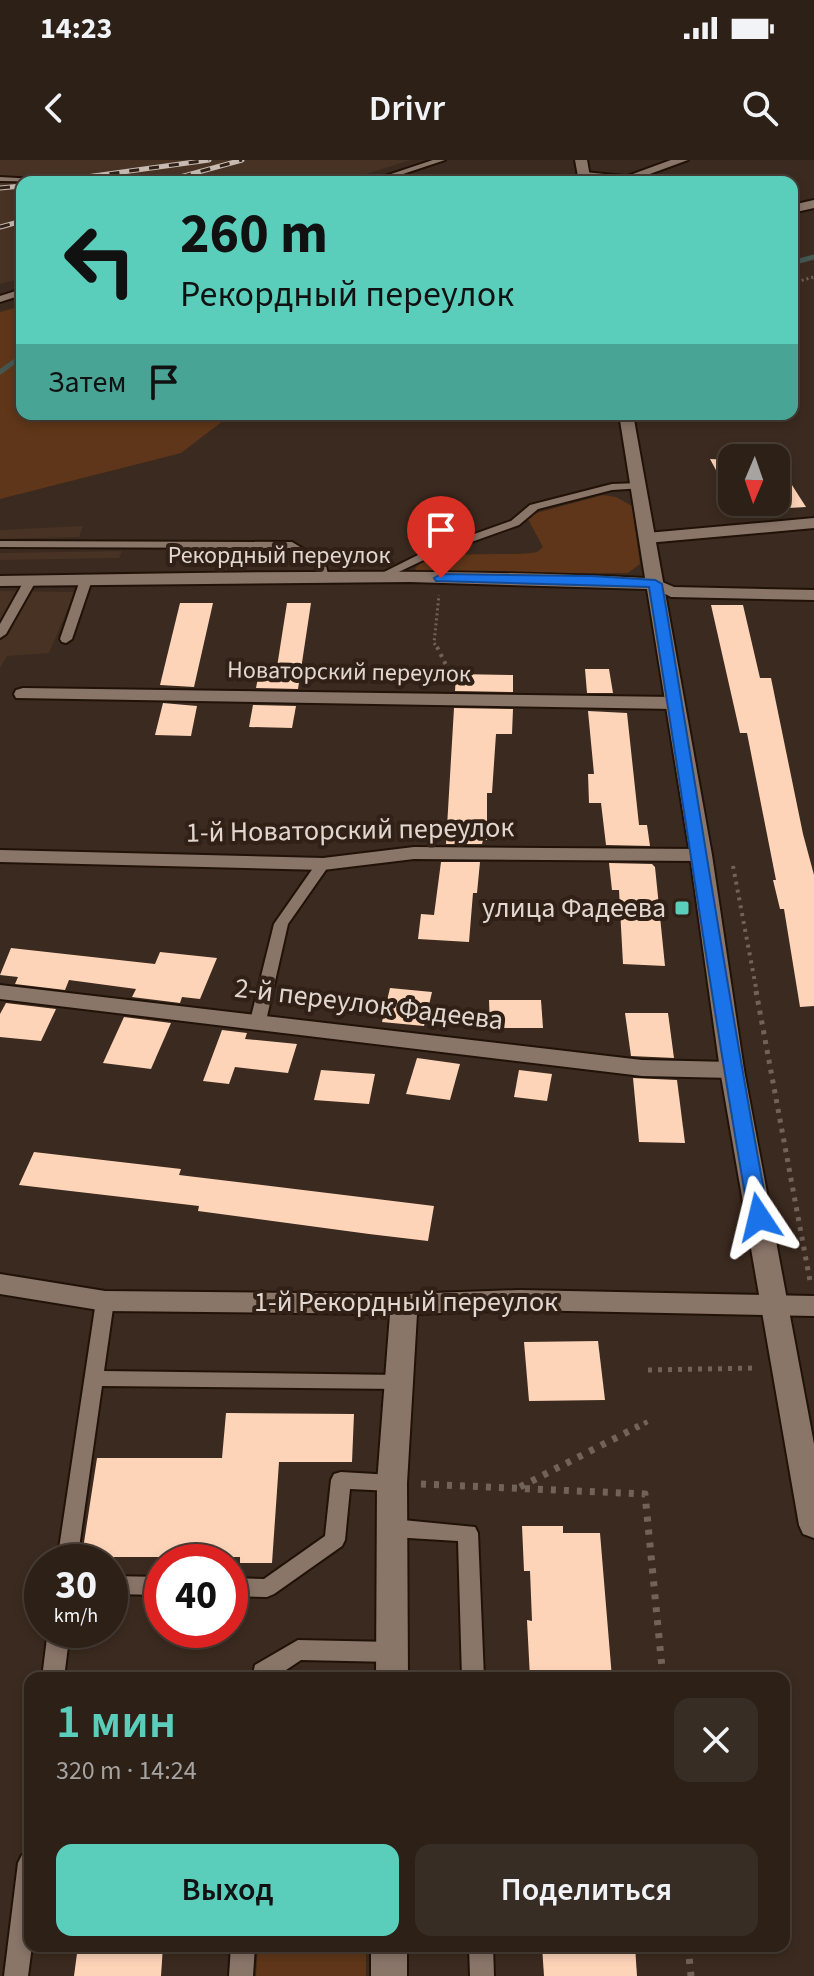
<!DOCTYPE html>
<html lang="ru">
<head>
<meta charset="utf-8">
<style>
	:root { --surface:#2c2017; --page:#382d24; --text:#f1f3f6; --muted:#a6a3a1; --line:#483e36; --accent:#5bcebb }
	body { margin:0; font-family:"Source Sans 3",sans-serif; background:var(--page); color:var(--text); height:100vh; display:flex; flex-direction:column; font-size:30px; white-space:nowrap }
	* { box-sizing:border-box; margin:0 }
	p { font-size:26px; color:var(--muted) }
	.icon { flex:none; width:44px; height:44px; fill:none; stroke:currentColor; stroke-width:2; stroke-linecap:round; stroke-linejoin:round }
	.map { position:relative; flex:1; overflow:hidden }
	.panel { position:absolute; left:24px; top:1512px; width:766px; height:280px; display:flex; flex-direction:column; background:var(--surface); border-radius:16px; box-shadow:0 4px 12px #0003,0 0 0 2px var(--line) }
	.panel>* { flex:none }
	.guide { position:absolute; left:16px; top:16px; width:782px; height:244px; border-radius:16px; box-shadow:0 4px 12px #0003,0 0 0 2px var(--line); background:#5bcebb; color:#111; overflow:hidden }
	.needle { width:52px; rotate:182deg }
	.tools { position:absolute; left:718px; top:284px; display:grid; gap:16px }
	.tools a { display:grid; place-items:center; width:72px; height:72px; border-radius:16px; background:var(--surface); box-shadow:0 4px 12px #0003,0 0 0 2px var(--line); font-size:40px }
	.speed { position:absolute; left:24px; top:1384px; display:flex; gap:16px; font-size:40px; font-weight:700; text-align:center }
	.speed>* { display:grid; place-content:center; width:104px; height:104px; border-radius:50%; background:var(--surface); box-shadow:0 4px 12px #0003,0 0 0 2px var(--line); line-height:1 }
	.speed small { font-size:20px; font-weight:400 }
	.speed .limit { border:12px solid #d22; background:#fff; color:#111 }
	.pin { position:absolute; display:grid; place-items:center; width:68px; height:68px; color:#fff; margin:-82px -34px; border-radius:50% 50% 50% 0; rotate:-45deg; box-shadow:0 0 8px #0007 }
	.pin .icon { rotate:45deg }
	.me { position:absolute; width:88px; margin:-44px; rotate:350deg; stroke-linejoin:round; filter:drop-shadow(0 0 6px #0008) }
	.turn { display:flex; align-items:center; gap:28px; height:168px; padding:0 32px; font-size:36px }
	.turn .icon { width:104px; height:104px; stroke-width:2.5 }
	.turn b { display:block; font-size:56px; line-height:68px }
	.then { display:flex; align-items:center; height:76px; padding:0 32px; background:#0003; gap:16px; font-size:30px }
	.round { display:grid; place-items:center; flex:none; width:84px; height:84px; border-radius:16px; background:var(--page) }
	.summary { display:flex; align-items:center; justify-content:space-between; height:136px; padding:0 32px }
	h1 { font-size:48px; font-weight:600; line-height:60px; color:var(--accent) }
	.button { display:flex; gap:16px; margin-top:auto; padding:16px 32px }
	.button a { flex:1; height:92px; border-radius:16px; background:var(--accent); color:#111; font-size:32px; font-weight:600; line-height:92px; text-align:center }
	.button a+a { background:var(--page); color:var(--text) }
	.status { display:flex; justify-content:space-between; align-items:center; height:56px; padding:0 40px; background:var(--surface); direction:ltr }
	.status svg { height:22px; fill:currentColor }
	header { display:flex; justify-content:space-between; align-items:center; height:104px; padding:0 32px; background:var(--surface); font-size:36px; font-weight:600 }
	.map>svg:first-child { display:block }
	.built { fill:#483224 }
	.green { fill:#5f3619 }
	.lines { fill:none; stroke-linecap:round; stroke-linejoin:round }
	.stream { stroke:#445751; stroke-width:5 }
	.building { fill:#fed4b9 }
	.lane-casing { stroke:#211208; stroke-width:4 }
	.street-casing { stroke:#211208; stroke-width:4 }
	.secondary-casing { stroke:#211208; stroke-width:4 }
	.path-far3 { stroke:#726359; stroke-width:3; stroke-dasharray:2 3; stroke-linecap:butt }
	.path-far2 { stroke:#726359; stroke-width:4; stroke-dasharray:3 5; stroke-linecap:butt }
	.path-far1 { stroke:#726359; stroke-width:5; stroke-dasharray:4 6; stroke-linecap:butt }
	.path { stroke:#726359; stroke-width:7; stroke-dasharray:5 8; stroke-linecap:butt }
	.lane { fill:#8a7569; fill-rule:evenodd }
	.street { fill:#8a7569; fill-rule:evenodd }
	.secondary { fill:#8a7569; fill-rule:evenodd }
	.rail-casing { stroke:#c6bab3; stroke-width:5 }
	.rail { stroke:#302015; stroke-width:3; stroke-dasharray:10; stroke-linecap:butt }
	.route { fill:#1a73e8; stroke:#114b97; stroke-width:2 }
	.poi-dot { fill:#5bcebb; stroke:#302015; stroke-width:3 }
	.labels { text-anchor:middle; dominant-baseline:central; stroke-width:8; stroke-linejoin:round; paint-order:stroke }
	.far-street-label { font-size:24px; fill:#e2d7d0; stroke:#302015 }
	.street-label { font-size:28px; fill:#e2d7d0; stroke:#302015 }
	.poi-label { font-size:28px; fill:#e2d7d0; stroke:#302015; text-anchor:end }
</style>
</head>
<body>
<div class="status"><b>14:23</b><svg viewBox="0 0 49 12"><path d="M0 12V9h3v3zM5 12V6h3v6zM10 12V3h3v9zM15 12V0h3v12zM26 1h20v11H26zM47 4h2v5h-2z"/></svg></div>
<header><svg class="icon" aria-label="back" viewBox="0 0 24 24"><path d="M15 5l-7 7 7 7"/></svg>Drivr<svg class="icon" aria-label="search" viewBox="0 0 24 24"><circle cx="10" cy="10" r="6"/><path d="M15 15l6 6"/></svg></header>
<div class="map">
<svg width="814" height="1816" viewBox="0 0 814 1816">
	<rect width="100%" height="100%" fill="#3b2a1f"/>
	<g class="built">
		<polygon points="0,0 411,0 340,22 22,22 22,118 0,124"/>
		<polygon points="83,366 79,377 0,379 0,370"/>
		<polygon points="122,391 119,398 0,400 0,393"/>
		<polygon points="0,431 75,432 49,493 7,496 0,508"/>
	</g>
	<g class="green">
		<polygon points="22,146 22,254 232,254 181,293 0,339 0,152"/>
		<path d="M 603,335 L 616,337 L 632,346 L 640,404 L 628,413 L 422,414 L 415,409 C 429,387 511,398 537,392 L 543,387 L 528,359 L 529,355 Z"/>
		<polygon points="258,1786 366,1786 366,1816 256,1816"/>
	</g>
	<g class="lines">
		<g class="stream">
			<polyline points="792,103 814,97"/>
			<polyline points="0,212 22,196"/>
		</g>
	</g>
	<g class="building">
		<polygon points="710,299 732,300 732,340"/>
		<polygon points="776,300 806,347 738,351 733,342 776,342"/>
		<polygon points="180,443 213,443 194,527 160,525"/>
		<polygon points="287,443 311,443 298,529 256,528 260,507 277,507"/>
		<polygon points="711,445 743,445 760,518 771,518 803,674 814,715 814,846 800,847 784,749 780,749 773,720 776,720 747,573 740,573"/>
		<polygon points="585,509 609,509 613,533 587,533"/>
		<polygon points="456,514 513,515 513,532 455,531"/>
		<polygon points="163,543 197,546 191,576 155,575"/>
		<polygon points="253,545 296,546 292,568 249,567"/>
		<polygon points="454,548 513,549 512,574 496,574 492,633 487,633 487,680 483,680 482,684 446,684"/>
		<polygon points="588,551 627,553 639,665 647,665 650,686 606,685 601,643 589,643 588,614 594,614"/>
		<polygon points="441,702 480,702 477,733 473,733 469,782 418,779 421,754 434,755"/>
		<polygon points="609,703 652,704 655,707 665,806 623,804 619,730 612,730"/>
		<polygon points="11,788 155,804 160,792 217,798 200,839 182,837 180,843 132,837 136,829 69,820 65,830 15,824 18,817 0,815"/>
		<polygon points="390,828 432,832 424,866 382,862"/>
		<polygon points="489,840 541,840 543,868 490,868"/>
		<polygon points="6,843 56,849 41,881 0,877 0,854"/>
		<polygon points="625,853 668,853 674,898 631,896"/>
		<polygon points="124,857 171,863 151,909 103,903"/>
		<polygon points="222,870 247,873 245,879 297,884 288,913 235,907 229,924 203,921"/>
		<polygon points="417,898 460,904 450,940 406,934"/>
		<polygon points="321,910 375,914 369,944 314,940"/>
		<polygon points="519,910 552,914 547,941 514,937"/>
		<polygon points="633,918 677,920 685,983 639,982"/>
		<polygon points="34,992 181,1009 179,1015 434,1046 428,1081 369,1074 198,1051 199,1046 19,1025"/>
		<polygon points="598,1181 605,1240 529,1241 524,1182"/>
		<polygon points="226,1253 354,1254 352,1302 279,1302 272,1403 240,1403 240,1397 114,1397 114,1402 81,1402 97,1298 222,1298"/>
		<polygon points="522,1366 563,1366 563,1373 600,1373 612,1518 530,1518 527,1460 532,1461 530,1411 524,1411"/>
		<polygon points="78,1786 163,1786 161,1816 74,1816"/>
		<polygon points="542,1786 635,1786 637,1816 544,1816"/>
	</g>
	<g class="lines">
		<defs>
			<g id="lane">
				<polygon points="433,0 445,0 379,22 367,22"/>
				<polygon points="584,12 625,16 629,18 625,20 581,16"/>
				<polygon points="0,17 54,20 58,22 0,21"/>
				<polygon points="22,129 22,135 0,142 0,136"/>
				<polygon points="639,323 643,324 643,328 612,330 538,349 519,365 432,396 382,420 372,418 424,392 511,361 530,345 612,324"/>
				<polygon points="0,381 292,382 325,402 329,418 319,420 316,405 290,388 0,387"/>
				<polygon points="86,417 92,420 72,479 66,483 62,482 60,479 80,420"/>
				<polygon points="30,418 36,421 6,474 0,478 0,464 24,421"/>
				<polygon points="323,700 330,704 288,764 266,861 258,866 252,865 250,861 274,764 318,701"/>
				<polygon points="105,1134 111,1136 114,1141 104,1211 399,1215 406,1217 408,1222 406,1227 399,1229 102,1226 77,1402 57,1402 96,1141 99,1136"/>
				<polygon points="341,1312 392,1315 399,1317 402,1323 399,1329 392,1331 350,1329 345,1380 342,1386 274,1434 267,1437 230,1436 230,1418 264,1419 325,1376 331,1320 334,1314"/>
				<polygon points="392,1359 475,1367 478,1373 484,1518 462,1518 458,1381 392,1377 385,1374 382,1368 385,1362"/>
				<polygon points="110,1416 162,1417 162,1435 110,1434"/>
				<polygon points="48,1470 70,1470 64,1518 42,1518"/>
				<polygon points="298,1480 392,1482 400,1485 403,1492 400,1499 392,1502 301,1500 274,1518 252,1518 255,1505"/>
				<polygon points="30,1692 32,1786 28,1816 4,1816 18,1703 22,1695"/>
				<polygon points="231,1786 255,1786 253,1816 229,1816"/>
				<polygon points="469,1786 493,1786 494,1816 470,1816"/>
			</g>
			<g id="street">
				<polygon points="671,0 688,0 628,22 611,22"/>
				<polygon points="814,358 814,368 647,383 639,378 647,373"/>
				<polygon points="655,419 674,427 814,430 814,440 671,437 646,424"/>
				<polygon points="23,528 675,537 684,543 675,549 16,538 14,534 16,530"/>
				<polygon points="414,687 701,689 712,695 701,701 414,699 323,710 0,702 0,690 323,698"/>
				<polygon points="0,825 642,900 732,902 740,904 744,910 740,916 732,918 642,916 0,839"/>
				<polygon points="0,1114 105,1131 404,1134 519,1130 814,1136 814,1156 519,1150 417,1154 407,1323 408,1518 376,1518 377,1323 390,1154 105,1151 0,1134"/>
				<rect x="371" y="1786" width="36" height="30"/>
			</g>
			<g id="secondary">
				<polygon points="575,0 587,0 591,22 579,22"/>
				<polygon points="814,40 814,48 792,53 792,45"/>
				<path d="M 619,254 L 633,254 L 712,695 L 744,910 L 814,1284 L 814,1378 L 803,1374 L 799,1365 L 720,910 L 690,695 L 647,429 L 410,422 L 0,426 L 0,416 C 215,413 430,407 645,418 Z"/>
			</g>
		</defs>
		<use href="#lane" class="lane-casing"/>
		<use href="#street" class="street-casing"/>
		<use href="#secondary" class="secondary-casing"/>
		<g class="path-far3">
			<polyline points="792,123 814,117"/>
			<polyline points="438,489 434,483 439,435"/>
		</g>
		<g class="path-far2">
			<polyline points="437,487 453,519"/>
			<polyline points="733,706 757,833"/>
		</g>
		<g class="path-far1">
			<polyline points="756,831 810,1121"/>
			<polyline points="648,1210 758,1208"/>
			<polyline points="635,1268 651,1260"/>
		</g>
		<g class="path">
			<polyline points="421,1324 645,1334 663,1518"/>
			<polyline points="520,1327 639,1266"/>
			<polyline points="688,1786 691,1816"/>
		</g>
		<use href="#lane" class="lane"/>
		<use href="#street" class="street"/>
		<use href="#secondary" class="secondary"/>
		<defs>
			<g id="rail">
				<polyline points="50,22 209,0"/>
				<polyline points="162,22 242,0"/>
				<polyline points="0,28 22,26"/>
				<polyline points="0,67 22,61"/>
			</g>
		</defs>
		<use href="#rail" class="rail-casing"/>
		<use href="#rail" class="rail"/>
	</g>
	<path class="route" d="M 441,414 L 592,416 L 655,420 L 662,424 C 698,635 729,847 769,1057 L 766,1062 L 752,1062 L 749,1057 C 712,848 683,637 649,427 L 436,421 L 434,418 Z"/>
	<rect class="poi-dot" x="674" y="740" width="16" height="16" rx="4"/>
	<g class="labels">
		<g class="far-street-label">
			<text x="279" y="395">Рекордный переулок</text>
			<text transform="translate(349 512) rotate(1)">Новаторский переулок</text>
		</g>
		<g class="street-label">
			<text transform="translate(350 670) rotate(-1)">1-й Новаторский переулок</text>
			<text transform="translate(369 844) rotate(7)">2-й переулок Фадеева</text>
			<text x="406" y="1142">1-й Рекордный переулок</text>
		</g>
		<g class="poi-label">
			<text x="666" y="748">улица Фадеева</text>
		</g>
	</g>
</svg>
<div class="tools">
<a><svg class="needle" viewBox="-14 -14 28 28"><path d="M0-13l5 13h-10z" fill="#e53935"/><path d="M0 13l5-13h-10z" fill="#a6a3a1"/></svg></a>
</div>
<div class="speed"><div>30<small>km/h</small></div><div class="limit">40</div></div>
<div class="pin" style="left:441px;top:418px;background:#d93025"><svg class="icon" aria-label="arrive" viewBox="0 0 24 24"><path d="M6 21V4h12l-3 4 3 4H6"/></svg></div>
<svg class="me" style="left:759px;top:1057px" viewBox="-20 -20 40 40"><path d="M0-17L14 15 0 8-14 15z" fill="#1a73e8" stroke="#fff" stroke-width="4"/></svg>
<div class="guide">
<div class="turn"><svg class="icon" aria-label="left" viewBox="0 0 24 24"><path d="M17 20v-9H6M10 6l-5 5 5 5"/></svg><div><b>260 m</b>Рекордный переулок</div></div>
<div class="then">Затем<svg class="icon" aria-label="arrive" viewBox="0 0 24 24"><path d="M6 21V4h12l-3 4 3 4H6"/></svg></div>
</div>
<section class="panel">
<div class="summary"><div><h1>1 мин</h1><p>320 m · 14:24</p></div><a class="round"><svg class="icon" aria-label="close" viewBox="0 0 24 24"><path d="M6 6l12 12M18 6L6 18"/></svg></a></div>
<div class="button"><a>Выход</a><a>Поделиться</a></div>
</section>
</div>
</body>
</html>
